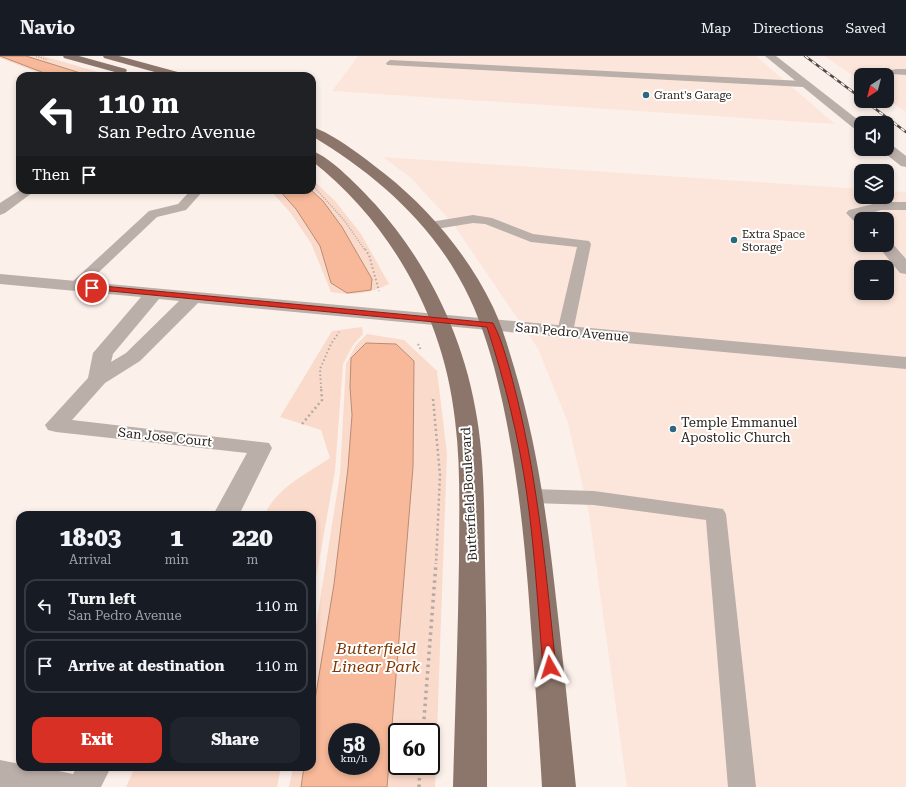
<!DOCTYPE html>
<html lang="en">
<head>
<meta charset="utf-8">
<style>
	:root { --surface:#171b24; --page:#20242c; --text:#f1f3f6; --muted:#9ea1a6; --line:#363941; --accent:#d93025 }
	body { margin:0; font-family:"Roboto Serif",serif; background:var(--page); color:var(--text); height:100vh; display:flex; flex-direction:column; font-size:15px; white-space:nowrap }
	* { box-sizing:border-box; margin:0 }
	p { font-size:13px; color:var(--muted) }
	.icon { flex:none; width:22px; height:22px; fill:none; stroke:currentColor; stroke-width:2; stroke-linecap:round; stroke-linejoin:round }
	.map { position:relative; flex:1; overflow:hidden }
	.details { position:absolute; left:16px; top:455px; width:300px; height:260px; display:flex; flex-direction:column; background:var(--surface); border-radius:12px; box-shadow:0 2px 6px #0003 }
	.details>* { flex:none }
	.hud { position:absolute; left:16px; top:16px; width:300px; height:122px; border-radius:12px; box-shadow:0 2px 6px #0003; background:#202124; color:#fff; overflow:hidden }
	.needle { width:26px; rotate:216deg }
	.tools { position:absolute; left:854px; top:12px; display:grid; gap:8px }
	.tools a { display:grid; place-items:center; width:40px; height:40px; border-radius:8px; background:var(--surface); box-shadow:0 2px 6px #0003; font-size:20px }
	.speed { position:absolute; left:328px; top:667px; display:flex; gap:8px; font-size:20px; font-weight:700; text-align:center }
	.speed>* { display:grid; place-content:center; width:52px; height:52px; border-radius:50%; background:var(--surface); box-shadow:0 2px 6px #0003; line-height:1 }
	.speed small { font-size:10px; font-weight:400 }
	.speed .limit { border:2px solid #111; border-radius:6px; background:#fff; color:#111 }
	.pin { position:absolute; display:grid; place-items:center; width:34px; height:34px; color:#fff; margin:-17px; border:2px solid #fff; border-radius:50%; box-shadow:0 1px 4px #0007 }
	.me { position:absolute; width:44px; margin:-22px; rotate:354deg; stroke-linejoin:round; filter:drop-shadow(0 0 3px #0008) }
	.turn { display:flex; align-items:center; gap:14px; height:84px; padding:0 16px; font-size:18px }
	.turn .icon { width:52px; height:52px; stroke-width:2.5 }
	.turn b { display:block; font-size:28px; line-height:34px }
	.then { display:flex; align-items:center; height:38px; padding:0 16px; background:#0003; gap:8px; font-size:15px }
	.eta { display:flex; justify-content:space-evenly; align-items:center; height:68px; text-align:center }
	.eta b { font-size:24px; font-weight:800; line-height:28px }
	.button { display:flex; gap:8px; margin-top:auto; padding:8px 16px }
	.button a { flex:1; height:46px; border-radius:12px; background:var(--accent); color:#fff; font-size:16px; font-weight:800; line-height:46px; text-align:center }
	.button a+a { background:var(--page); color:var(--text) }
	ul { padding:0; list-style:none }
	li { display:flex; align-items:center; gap:12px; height:54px; margin:0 8px 6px; padding:0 8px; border:2px solid var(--line); border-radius:12px }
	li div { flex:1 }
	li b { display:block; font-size:15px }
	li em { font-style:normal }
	header { display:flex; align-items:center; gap:24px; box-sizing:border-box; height:56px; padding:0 20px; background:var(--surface); border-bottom:1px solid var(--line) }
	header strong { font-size:19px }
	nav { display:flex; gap:22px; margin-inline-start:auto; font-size:14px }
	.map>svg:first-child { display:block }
	.built { fill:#fce6db; fill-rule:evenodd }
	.green { fill:#fadacb; fill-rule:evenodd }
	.water { fill:#f7b999; stroke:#ba8c74; fill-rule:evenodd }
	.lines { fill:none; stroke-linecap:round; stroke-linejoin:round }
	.path-far3 { stroke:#b4a8a3; stroke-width:1.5; stroke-dasharray:1 1.5; stroke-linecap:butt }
	.path-far2 { stroke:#b4a8a3; stroke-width:2; stroke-dasharray:1.5 2.5; stroke-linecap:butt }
	.path-far1 { stroke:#b4a8a3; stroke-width:2.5; stroke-dasharray:2 3; stroke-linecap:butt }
	.path { stroke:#b4a8a3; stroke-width:3.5; stroke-dasharray:2.5 4; stroke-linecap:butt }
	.lane { fill:#bbafa9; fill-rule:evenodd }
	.street { fill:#bbafa9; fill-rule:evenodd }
	.primary { fill:#8c766b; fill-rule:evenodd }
	.rail-casing { stroke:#524742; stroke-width:2.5 }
	.rail { stroke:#fff; stroke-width:1.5; stroke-dasharray:4.5; stroke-linecap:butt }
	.route { fill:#d93025; stroke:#8d1f18 }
	.poi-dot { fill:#2d6880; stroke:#fff; stroke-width:1.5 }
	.labels { text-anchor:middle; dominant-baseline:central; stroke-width:4; stroke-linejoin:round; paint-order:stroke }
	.far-poi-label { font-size:11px; fill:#2c221d; stroke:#fff; text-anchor:start }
	.street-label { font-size:13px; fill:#2c221d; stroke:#fff }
	.poi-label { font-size:13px; fill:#2c221d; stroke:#fff; text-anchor:start }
	.near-park-label { font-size:16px; font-style:italic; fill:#7f3704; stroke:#fff }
</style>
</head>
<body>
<header>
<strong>Navio</strong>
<nav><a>Map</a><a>Directions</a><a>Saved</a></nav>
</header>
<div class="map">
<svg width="906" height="731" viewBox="0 0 906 731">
	<rect width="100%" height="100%" fill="#fcf0ea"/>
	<g class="built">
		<polygon points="358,0 756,0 835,68 332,35"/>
		<polygon points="824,0 906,0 906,56 887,43 887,19 861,19 861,25"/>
		<path d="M 383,101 L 861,133 L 861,141 L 887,141 L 887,135 L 906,136 L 906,731 L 627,731 L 589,458 L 568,367 L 538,293 L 454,169 L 411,122 ZM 861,163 L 887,163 L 887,189 L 861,189 ZM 861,211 L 887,211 L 887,237 L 861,237 Z"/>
	</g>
	<g class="green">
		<polygon points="0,0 43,0 112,20 47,20 0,2"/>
		<path d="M 312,123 L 335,145 L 361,178 L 389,228 C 367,238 354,240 331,236 L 311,187 L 290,156 L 270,134 L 312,134 Z"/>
		<path d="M 362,271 L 363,278 L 353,289 L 343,308 L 335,415 L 312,545 L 312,459 L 264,459 C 280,429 304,420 330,402 L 321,374 L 280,361 L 332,275 Z"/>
		<path d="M 367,278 L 404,284 L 437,315 L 447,398 L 435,731 L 289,731 L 293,711 L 312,711 L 312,595 L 340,418 L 346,308 L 356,289 ZM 337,676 L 371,676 L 371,710 L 337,710 ZM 397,676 L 431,676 L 431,710 L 397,710 Z"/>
		<polygon points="135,711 281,711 277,731 126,731"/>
	</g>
	<g class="water">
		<polygon points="0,0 26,0 90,20 52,20"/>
		<polygon points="279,134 311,134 323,145 342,171 372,223 371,234 347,237 331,227 320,190 296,153"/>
		<path d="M 366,287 L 396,288 L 414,305 L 413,411 L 387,731 L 301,731 L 304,711 L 312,711 L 312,662 L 334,528 L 348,412 L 352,359 L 350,331 L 351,302 ZM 337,676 L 371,676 L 371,710 L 337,710 Z"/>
	</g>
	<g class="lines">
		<g class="path-far3">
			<polyline points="36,0 48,4"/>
			<polyline points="315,132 344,164 365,194"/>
		</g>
		<g class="path-far2">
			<polyline points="365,193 369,199 379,235"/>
			<polyline points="418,288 421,294"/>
			<polyline points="321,332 320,313 331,288 339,276"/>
		</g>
		<g class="path-far1">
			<polyline points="433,343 440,419 436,508"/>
			<polyline points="302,368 322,344 321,331"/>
		</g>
		<g class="path">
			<polyline points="423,676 436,507"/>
			<polyline points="419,731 420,710"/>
		</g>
		<g class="lane">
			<polygon points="390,4 803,25 808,28 803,31 387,9 386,7"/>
			<polygon points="191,134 203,135 186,154 157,161 81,233 71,233 69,230 71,227 149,155 178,148"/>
			<polygon points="473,159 492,162 533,178 589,185 591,188 573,276 571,279 559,279 557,276 577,191 531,186 485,168 473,167 430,174 424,170 430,166"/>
			<polygon points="532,433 594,435 723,453 726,458 756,731 728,731 706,464 594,449 532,447 525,445 522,440 525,435"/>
		</g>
		<g class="street">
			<polygon points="765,0 776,0 862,67 861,76 857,75"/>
			<polygon points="896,13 906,13 906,19 892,18 891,16 892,14"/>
			<polygon points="887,88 892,89 906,100 906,111 901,110 882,95 881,93 887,93"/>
			<polygon points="20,134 36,134 5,157 0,159 0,147"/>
			<polygon points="881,146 906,146 906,154 881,154 865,159 868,163 861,163 861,169 856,167 846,157 849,154"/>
			<polygon points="887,185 891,186 906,203 906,218 900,217 877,189 887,189"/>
			<path d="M 0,218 L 906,301 L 906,313 L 198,247 L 140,305 L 105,327 L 72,364 L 269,387 L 272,392 L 239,459 L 213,459 L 247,397 L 56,376 L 48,374 L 45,369 L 88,322 L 93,297 L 141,241 L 0,228 ZM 159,243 L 179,245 L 126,297 L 111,306 L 113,298 Z"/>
			<polygon points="0,704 20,708 20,711 40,711 73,718 77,711 111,711 101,731 0,731"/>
		</g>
		<g class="primary">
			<polygon points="63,0 79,0 126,13 127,15 122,18 64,2"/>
			<polygon points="103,0 119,0 185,18 186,20 169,20 104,2"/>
			<path d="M 312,71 C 333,77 367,104 385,118 C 429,153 468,199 493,251 C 502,270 508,291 514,311 C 535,381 546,453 554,525 C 562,594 569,662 576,731 L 542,731 C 538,664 533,598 528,531 C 522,457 513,383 494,311 C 485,279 475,249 458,220 C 424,160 370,115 312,80 Z"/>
			<path d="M 312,95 C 330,100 362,134 375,148 C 429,208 465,284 477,362 C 485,411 484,460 485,508 C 487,582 487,657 487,731 L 453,731 C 455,656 458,580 459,505 C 459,458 461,411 455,364 C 444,263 392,168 312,105 Z"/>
		</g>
		<defs>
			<g id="rail">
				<polyline points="805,0 861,42"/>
				<polyline points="865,45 906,76"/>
			</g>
		</defs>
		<use href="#rail" class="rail-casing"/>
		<use href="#rail" class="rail"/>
	</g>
	<path class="route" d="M 92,229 L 493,267 C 503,285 512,322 517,342 C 539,431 546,520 556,611 L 554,615 L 550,616 L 545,615 L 543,611 C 538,554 535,496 527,439 C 519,382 505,326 487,271 L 89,233 L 88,232 Z"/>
	<g class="poi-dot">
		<circle cx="646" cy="39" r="4"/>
		<circle cx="734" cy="184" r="4"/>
		<circle cx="673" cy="373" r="4"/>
	</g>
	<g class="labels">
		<g class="far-poi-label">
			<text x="654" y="39">Grant's Garage</text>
			<text x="742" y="178">Extra Space<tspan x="742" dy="13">Storage</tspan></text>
		</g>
		<g class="street-label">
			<text transform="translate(572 276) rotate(5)">San Pedro Avenue</text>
			<text transform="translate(165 381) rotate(6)">San Jose Court</text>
			<text transform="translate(469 438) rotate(-93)">Butterfield Boulevard</text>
		</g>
		<g class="poi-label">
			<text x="681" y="366">Temple Emmanuel<tspan x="681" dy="15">Apostolic Church</tspan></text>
		</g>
		<g class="near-park-label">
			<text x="376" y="592">Butterfield<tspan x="376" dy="18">Linear Park</tspan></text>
		</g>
	</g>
</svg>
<div class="tools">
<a><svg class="needle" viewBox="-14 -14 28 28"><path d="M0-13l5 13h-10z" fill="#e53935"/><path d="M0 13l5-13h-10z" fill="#9ea1a6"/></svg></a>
<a><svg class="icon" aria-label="sound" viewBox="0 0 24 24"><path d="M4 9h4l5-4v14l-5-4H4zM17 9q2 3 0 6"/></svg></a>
<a><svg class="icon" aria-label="layers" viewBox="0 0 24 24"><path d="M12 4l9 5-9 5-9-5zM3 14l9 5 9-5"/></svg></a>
<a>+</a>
<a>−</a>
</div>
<div class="speed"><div>58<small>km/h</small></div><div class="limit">60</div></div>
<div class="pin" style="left:92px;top:232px;background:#d93025"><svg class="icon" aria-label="arrive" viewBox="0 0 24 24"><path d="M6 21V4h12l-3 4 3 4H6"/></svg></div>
<svg class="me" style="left:550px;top:611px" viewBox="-20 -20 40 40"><path d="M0-17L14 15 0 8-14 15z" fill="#d93025" stroke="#fff" stroke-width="4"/></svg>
<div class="hud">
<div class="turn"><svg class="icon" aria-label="left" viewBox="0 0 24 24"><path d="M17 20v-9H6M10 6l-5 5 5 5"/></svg><div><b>110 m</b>San Pedro Avenue</div></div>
<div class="then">Then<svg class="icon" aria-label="arrive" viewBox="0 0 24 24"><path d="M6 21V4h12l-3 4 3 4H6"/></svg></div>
</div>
<section class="details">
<div class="eta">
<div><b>18:03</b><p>Arrival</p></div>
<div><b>1</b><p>min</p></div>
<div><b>220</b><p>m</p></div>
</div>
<ul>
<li><svg class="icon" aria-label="left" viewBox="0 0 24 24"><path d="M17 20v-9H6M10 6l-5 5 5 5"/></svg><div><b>Turn left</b><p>San Pedro Avenue</p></div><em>110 m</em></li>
<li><svg class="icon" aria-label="arrive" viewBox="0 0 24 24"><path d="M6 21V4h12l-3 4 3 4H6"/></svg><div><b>Arrive at destination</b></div><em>110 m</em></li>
</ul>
<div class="button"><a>Exit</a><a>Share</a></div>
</section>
</div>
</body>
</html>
